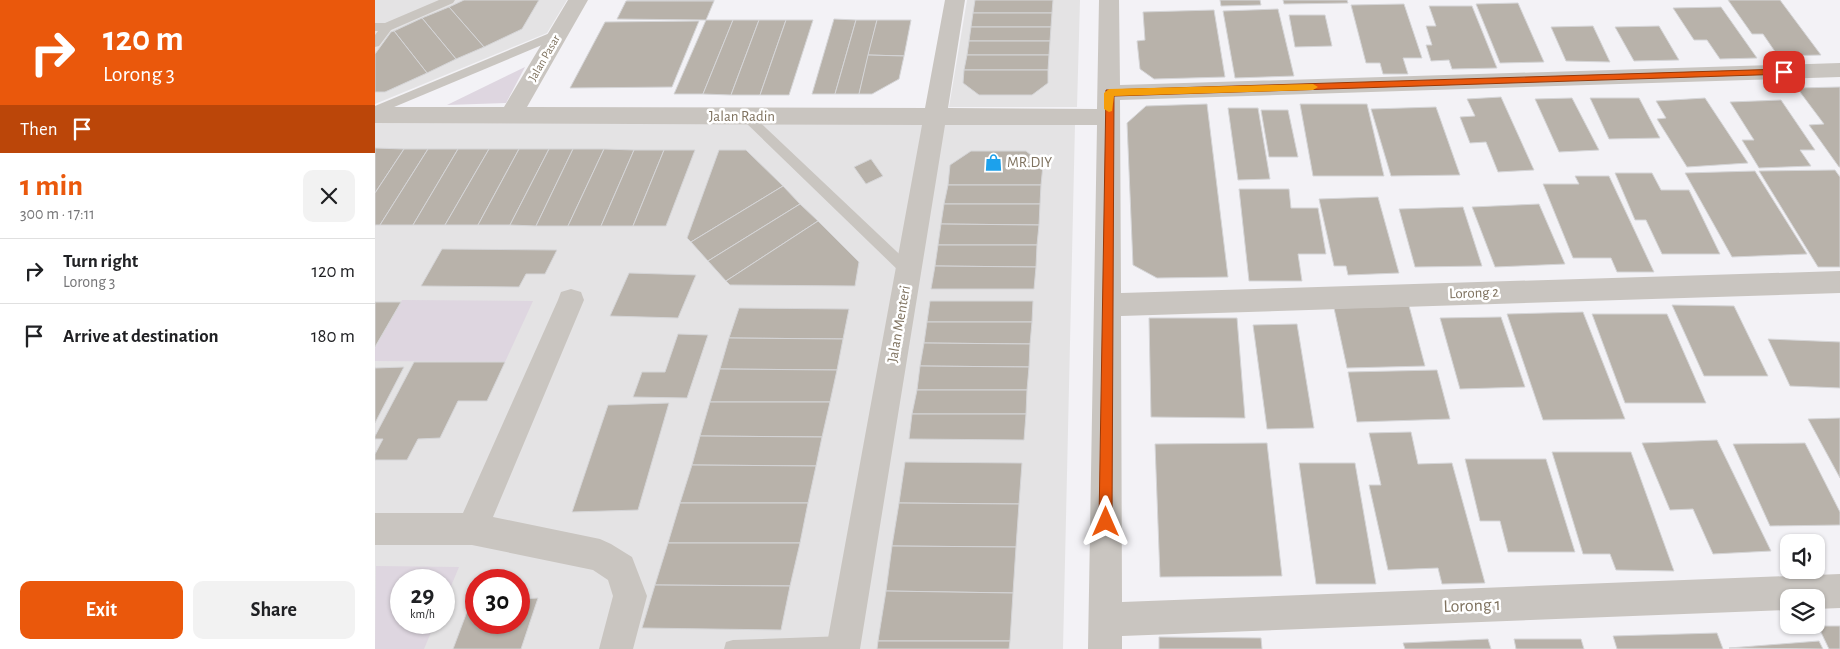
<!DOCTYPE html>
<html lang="en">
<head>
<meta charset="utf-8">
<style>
	:root { --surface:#fff; --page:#f2f2f2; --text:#202124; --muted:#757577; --line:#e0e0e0; --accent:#ea580c }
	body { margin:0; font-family:"Alegreya Sans",sans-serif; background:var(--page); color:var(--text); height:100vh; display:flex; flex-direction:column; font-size:19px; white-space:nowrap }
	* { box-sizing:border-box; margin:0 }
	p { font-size:16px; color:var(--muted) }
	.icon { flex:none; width:28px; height:28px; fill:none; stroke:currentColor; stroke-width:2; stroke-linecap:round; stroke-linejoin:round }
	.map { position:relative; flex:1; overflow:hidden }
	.sheet { display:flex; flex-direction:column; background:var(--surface); width:375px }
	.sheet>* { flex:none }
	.top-card { background:#ea580c; color:#fff; overflow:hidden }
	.tools { position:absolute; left:1405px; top:534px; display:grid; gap:10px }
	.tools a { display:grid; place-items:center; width:45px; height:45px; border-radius:10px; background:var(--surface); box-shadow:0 1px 4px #0004; font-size:25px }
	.speed { position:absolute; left:15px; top:569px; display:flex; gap:10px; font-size:25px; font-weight:700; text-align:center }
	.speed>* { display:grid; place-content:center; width:65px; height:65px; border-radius:50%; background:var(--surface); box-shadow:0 1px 4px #0004; line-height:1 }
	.speed small { font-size:12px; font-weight:400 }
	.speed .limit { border:8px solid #d22; background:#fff; color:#111 }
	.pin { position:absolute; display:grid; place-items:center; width:42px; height:42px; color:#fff; margin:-21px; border-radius:10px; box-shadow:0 2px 8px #0006 }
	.me { position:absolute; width:55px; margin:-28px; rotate:0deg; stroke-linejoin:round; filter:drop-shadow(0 0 4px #0008) }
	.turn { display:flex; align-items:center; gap:18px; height:105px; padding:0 20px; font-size:22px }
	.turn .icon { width:65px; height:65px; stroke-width:2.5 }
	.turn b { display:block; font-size:35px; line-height:42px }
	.then { display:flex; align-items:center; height:48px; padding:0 20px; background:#0003; gap:10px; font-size:19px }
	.round { display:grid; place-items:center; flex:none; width:52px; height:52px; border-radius:10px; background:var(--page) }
	.head { display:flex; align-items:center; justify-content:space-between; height:85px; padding:0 20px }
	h1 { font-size:30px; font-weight:700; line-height:38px; color:var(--accent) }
	.cta { display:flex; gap:10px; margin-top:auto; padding:10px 20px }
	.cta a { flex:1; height:58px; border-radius:10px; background:var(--accent); color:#fff; font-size:20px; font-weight:700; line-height:58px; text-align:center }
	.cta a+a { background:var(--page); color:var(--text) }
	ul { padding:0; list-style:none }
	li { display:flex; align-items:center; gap:15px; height:65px; padding:0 20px; border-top:1px solid var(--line) }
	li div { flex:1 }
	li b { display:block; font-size:19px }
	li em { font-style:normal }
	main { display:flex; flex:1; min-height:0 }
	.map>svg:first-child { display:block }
	.built { fill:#e4e3e4; fill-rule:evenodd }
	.green { fill:#ded6e0 }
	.building { fill:#b8b2aa; stroke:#d5d5d7 }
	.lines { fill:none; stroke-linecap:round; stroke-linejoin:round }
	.lane { fill:#c9c5c0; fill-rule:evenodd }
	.street { fill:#c9c5c0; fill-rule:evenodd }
	.route { fill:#ea580c; stroke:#983908 }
	.slow { fill:#f59e0b }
	.labels { text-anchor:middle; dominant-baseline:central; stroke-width:5; stroke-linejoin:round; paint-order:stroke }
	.far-street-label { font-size:12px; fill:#7f725f; stroke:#fff }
	.street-label { font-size:15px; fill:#7f725f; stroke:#fff }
	.poi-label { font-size:15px; fill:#7f725f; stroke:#fff; text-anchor:start }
	.near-street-label { font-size:18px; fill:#7f725f; stroke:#fff }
</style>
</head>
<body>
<main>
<section class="sheet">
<div class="top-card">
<div class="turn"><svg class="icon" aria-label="right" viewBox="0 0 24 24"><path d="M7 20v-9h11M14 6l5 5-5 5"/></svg><div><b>120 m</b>Lorong 3</div></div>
<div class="then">Then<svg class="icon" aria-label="arrive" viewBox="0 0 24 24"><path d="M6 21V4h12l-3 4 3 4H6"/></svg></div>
</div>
<div class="head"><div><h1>1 min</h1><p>300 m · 17:11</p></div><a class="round"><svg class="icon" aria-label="close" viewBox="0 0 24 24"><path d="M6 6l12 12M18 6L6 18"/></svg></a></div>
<ul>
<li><svg class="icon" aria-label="right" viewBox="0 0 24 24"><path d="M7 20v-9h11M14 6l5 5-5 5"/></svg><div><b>Turn right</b><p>Lorong 3</p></div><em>120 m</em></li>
<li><svg class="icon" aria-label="arrive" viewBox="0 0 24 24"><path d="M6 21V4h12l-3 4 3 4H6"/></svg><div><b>Arrive at destination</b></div><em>180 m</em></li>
</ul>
<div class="cta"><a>Exit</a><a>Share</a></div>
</section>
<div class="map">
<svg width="1465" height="649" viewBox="0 0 1465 649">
	<rect width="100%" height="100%" fill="#f3f2f6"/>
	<g class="built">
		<polygon points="0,0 192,0 172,33 0,104"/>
		<polygon points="592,0 705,0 702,107 574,107"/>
		<path d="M 0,123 L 700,124 L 688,649 L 0,649 ZM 26,580 L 69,580 L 69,622 L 26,622 ZM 101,580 L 144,580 L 144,622 L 101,622 Z"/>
	</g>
	<g class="green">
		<polygon points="150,67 131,103 72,105"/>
		<polygon points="27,300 158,301 130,362 0,361 0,348"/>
		<polygon points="1,566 84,567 69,603 69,580 26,580 26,622 60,623 49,649 0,649"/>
	</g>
	<g class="building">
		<polygon points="89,0 164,0 147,29 109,47 74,7"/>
		<polygon points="252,0 339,0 339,1"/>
		<polygon points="600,0 678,0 677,13 598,13"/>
		<polygon points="845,0 885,0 886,5 846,6"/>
		<polygon points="908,0 972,0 973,3 909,4"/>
		<polygon points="1353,0 1405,0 1446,55 1403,56 1388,34 1377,34"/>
		<polygon points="251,1 339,1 331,20 242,19"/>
		<polygon points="1143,3 1169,62 1125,63 1101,4"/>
		<polygon points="1029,4 1047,58 1028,58 1033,74 1008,74 1005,63 991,63 976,5"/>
		<polygon points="1054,6 1097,6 1122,68 1077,69 1074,60 1056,61 1051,45 1057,45 1051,26 1061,26"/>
		<polygon points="74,7 109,47 81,59 47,18"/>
		<polygon points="1346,7 1382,58 1345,59 1332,40 1319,40 1298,8"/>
		<polygon points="903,9 919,76 860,78 848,11"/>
		<polygon points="839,10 850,77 779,79 765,69 762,41 770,40 768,12"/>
		<polygon points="598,13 677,13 676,27 596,27"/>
		<polygon points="914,15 950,15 957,46 920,47"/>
		<polygon points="47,18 81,59 52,73 19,31"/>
		<polygon points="459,19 481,20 460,94 437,94"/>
		<polygon points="331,20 358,20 328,94 299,94"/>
		<polygon points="358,20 384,20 356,95 328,94"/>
		<polygon points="384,20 411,20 385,95 356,95"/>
		<polygon points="411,20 438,20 414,95 385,95"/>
		<polygon points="481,20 502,20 484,94 460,94"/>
		<polygon points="502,20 536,20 529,56 493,55"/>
		<polygon points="324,21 297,87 195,88 230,22"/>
		<polygon points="1218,26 1235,62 1191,61 1176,27"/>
		<polygon points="1284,26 1304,60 1259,61 1240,27"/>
		<polygon points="596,27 676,27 675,41 594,41"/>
		<polygon points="19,31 52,73 10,92 0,92 0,54 16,32"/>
		<polygon points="594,41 675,41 674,55 592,55"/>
		<polygon points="493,55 529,56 524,79 497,94 484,94"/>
		<polygon points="592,55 674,55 673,70 589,70"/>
		<polygon points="589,70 673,70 673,83 657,95 604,95 588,83"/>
		<polygon points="1465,87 1465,167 1464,167 1434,125 1449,124 1422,88"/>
		<polygon points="1126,97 1159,170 1123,172 1111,142 1095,143 1085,117 1100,116 1092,99"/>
		<polygon points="1197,98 1224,150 1184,152 1160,99"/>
		<polygon points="1215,98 1264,98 1285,138 1234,139"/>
		<polygon points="1330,98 1373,163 1312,167 1282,119 1291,118 1281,101"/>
		<polygon points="1406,100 1440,150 1425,150 1436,166 1384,168 1367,140 1379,140 1355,102"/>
		<polygon points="832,104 853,277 782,278 758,265 752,123 771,106"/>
		<polygon points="925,104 992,104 1009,176 938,176"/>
		<polygon points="1061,107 1085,175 1016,176 996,109"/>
		<polygon points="853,108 883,108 895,179 863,180"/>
		<polygon points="886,110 913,110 923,157 894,157"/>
		<polygon points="0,148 29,149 0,193"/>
		<polygon points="29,149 53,149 5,225 0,225 0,193"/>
		<polygon points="53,149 83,149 38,225 5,225"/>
		<polygon points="83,149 114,149 70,225 38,225"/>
		<polygon points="114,149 144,149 103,225 70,225"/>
		<polygon points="144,149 174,149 135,225 103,225"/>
		<polygon points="174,149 198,149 161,226 135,225"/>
		<polygon points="198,149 229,149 193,226 161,226"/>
		<polygon points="229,149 259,150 226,226 193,226"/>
		<polygon points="259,150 289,150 258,226 226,226"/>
		<polygon points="289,150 320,150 291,226 258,226"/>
		<polygon points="344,150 371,150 408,186 316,242 312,238"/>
		<polygon points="596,151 651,151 668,165 666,185 573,185 575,165"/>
		<polygon points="496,159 508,176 491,184 479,167"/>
		<polygon points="1460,170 1465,177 1465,267 1443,267 1384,171"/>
		<polygon points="1380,171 1432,254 1357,257 1310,173"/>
		<polygon points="1240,173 1277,173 1286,190 1314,190 1345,254 1287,254 1271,220 1260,220"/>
		<polygon points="1200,176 1234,176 1279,272 1242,272 1236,258 1198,258 1168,184 1204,184"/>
		<polygon points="573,185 666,185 665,204 569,204"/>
		<polygon points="408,186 425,204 333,261 316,242"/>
		<polygon points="864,189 914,189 916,208 943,208 951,254 923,254 927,281 874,281"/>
		<polygon points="1003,197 1024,273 973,275 971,266 959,266 944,199"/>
		<polygon points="425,204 443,221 351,281 333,261"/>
		<polygon points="569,204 665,204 664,225 566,224"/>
		<polygon points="1164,204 1190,264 1120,267 1097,207"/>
		<polygon points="1088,207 1107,266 1040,267 1024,209"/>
		<polygon points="443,221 484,262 480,286 355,285 351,281"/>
		<polygon points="566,224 664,225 662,245 563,245"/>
		<polygon points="563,245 662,245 661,267 560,266"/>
		<polygon points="67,249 182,250 170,274 151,274 144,287 46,286"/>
		<polygon points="560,266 661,267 659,289 556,289"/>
		<polygon points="254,273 321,275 303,318 235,316"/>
		<polygon points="555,301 658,301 657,322 552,322"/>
		<polygon points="0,302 26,302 0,347"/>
		<polygon points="1297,305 1359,306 1393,376 1329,376"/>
		<polygon points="1034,306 1050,366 972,368 959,308"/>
		<polygon points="364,308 474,309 468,339 354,338"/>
		<polygon points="1208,312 1250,419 1168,420 1132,314"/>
		<polygon points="1217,314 1292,314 1331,403 1250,403"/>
		<polygon points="1126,317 1150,387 1085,389 1065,318"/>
		<polygon points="774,318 862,318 870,418 776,417"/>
		<polygon points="552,322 657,322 655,344 549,343"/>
		<polygon points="922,324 939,428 892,429 878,325"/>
		<polygon points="303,334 333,335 312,398 258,397 267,372 290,372"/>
		<polygon points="354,338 468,339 462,370 345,369"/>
		<polygon points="1393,339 1465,342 1465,388 1415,386"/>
		<polygon points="549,343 655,344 654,367 545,366"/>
		<polygon points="39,362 130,362 112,401 83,401 65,438 43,439 32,460 0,460 0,454 8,439 0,439 0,436"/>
		<polygon points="545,366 654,367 652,390 542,390"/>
		<polygon points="29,367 0,423 0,368"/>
		<polygon points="345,369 462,370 455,402 335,402"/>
		<polygon points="1062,370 1075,419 982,422 973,372"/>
		<polygon points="542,390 652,390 651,414 537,414"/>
		<polygon points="335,402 455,402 447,437 325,436"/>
		<polygon points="294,403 263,510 197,512 233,405"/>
		<polygon points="537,414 651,414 649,440 534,439"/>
		<polygon points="1465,418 1465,478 1433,419"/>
		<polygon points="1036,432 1043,464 1077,463 1110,583 1067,584 1063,568 1013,570 994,485 1006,485 994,433"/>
		<polygon points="325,436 447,437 441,466 317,465"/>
		<polygon points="1342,440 1396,551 1338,554 1318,509 1295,510 1267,443"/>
		<polygon points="892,443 907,576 785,577 780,444"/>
		<polygon points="1430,443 1465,512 1465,525 1395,526 1358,444"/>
		<polygon points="1177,452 1256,452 1299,571 1241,570 1235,554 1208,554"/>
		<polygon points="1090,459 1171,459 1200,552 1133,552 1125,521 1105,521"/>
		<polygon points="530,462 647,463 644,504 524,503"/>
		<polygon points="924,463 980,463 1001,584 941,584"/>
		<polygon points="317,465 441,466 433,503 305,503"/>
		<polygon points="305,503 433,503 425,543 293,543"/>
		<polygon points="524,503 644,504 641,547 517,546"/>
		<polygon points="293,543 425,543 415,586 280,585"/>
		<polygon points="517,546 641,547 638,593 511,591"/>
		<polygon points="280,585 415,586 406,630 267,628"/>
		<polygon points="511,591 638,593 635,641 503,641"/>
		<polygon points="163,598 146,649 78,649 96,601 101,601 101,622 144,622 144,599"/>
		<polygon points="1443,626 1465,626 1465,649 1454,649"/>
		<polygon points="1342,633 1348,649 1242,649 1238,636"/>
		<polygon points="784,637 886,638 887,649 784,649"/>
		<polygon points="1113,639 1116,649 1030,649 1028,643"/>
		<polygon points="1139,639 1206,639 1209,649 1141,649"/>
		<polygon points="503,641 635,641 634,649 502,649"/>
		<polygon points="1444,641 1448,649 1354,648"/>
	</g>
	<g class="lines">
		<g class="lane">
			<polygon points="64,0 80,0 78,3 16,30 4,46 0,47 0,35 3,31 0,31 0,23 10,23"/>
			<polygon points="182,30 186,31 188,34 186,37 0,115 0,106"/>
			<polygon points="371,112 375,113 538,267 540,271 538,275 533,277 528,275 367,119 365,116 367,113"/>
			<polygon points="469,636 476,638 478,645 477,649 349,649 351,642 358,640"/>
		</g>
		<g class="street">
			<polygon points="193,0 213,0 152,107 550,108 570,0 590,0 573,108 722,109 724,0 744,0 745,85 1465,63 1465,77 745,100 746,293 1465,271 1465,293 746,316 747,602 1465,574 1465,608 1441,609 1441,598 1414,598 1414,610 747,636 747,649 713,649 722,125 570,125 485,649 451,649 547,125 0,123 0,107 129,107"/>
			<polygon points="196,289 206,292 209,300 118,517 225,539 236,544 257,557 272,596 258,649 224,649 238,596 233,580 218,570 97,545 0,545 0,513 88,513 183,300 186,292"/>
		</g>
	</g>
	<polygon class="route" points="1409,69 1414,72 1412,74 739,96 737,522 735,526 731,528 726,526 724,522 731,90"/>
	<polygon class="slow" points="938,84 943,87 938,90 739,96 737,111 734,112 729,109 729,93 734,89"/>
	<defs>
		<symbol id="shop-bare" viewBox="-9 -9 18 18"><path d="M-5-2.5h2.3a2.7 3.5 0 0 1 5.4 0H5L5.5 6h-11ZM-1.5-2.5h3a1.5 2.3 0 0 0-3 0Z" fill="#1ca1ec" stroke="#fff" stroke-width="2.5" paint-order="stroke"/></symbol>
	</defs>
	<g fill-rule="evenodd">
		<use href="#shop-bare" x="606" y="150" width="25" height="25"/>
	</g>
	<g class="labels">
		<g class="far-street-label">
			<text transform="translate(169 58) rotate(-60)">Jalan Pasar</text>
		</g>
		<g class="street-label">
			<text x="367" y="116">Jalan Radin</text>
			<text transform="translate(1099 293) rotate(-2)">Lorong 2</text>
			<text transform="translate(524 324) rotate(-80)">Jalan Menteri</text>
		</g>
		<g class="poi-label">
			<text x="632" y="162">MR.DIY</text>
		</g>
		<g class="near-street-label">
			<text transform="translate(1097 606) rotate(-2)">Lorong 1</text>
		</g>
	</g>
</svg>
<div class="tools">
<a><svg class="icon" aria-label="sound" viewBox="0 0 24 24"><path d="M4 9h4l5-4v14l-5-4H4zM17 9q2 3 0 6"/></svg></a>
<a><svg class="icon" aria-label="layers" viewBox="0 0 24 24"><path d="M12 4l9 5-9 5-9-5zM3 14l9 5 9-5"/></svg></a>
</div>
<div class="speed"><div>29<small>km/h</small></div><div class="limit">30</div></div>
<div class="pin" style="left:1409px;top:72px;background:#d93025"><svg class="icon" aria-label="arrive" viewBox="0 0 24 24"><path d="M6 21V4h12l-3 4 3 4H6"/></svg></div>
<svg class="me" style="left:731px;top:522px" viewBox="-20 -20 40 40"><path d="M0-17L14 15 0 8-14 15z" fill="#ea580c" stroke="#fff" stroke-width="4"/></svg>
</div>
</main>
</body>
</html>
